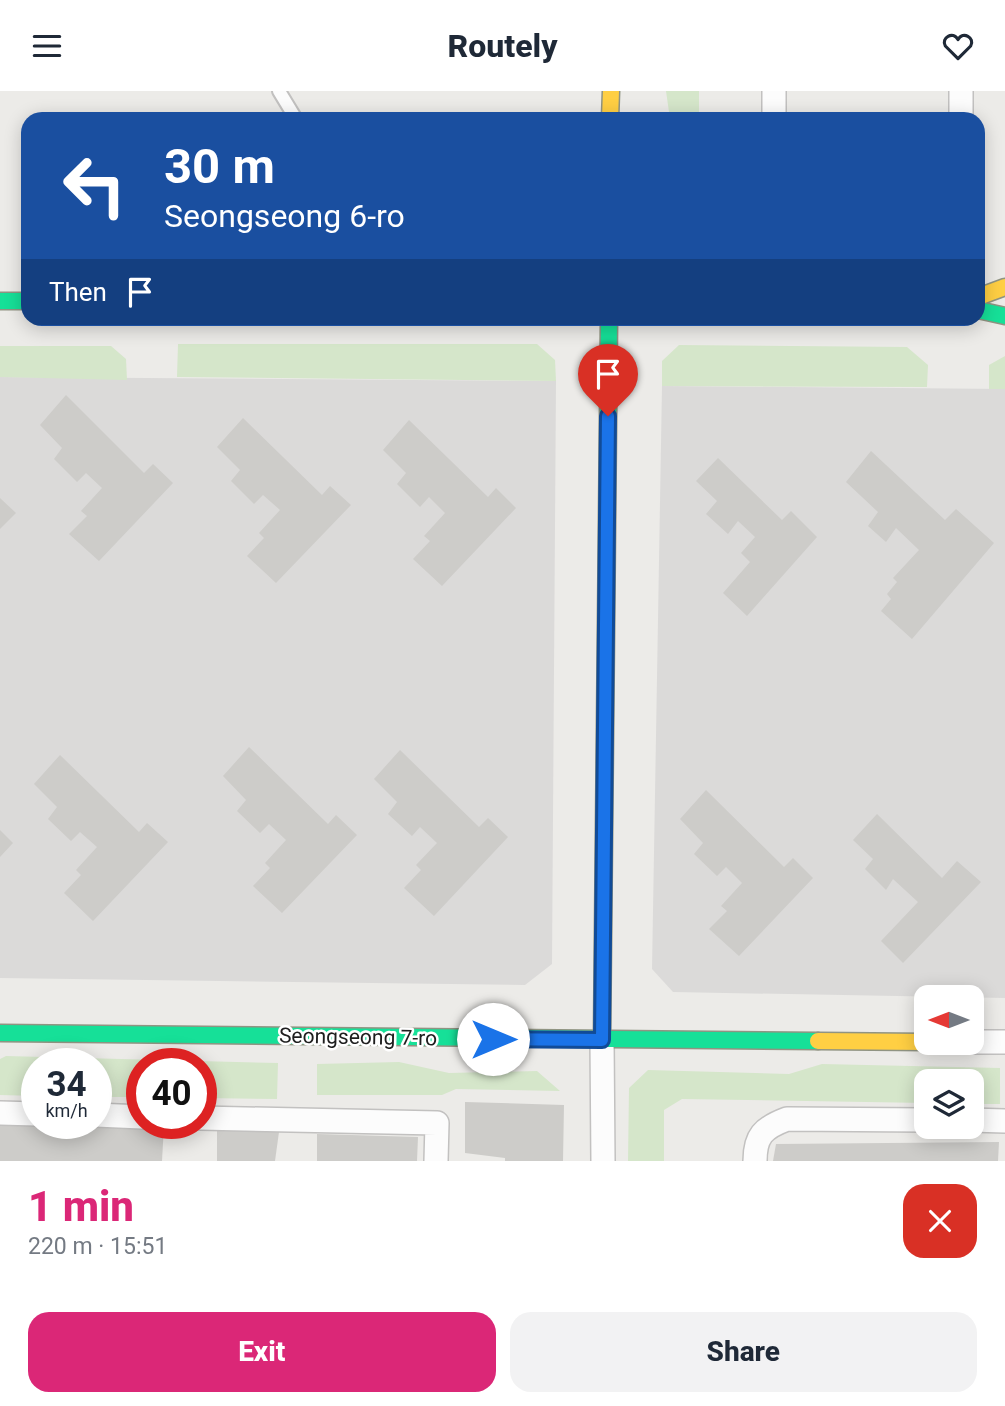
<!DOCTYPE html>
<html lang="en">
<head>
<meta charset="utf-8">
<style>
	:root { --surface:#fff; --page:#f2f2f3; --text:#1f2937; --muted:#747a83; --accent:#db2777 }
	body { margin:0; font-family:Roboto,sans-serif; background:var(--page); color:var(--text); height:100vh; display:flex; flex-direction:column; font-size:26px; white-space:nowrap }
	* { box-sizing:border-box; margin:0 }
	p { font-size:23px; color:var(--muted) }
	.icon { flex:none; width:38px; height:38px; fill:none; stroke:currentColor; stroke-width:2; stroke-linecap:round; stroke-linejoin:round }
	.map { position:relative; height:1070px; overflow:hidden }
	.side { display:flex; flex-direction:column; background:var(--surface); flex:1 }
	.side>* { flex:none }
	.top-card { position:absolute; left:21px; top:21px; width:964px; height:214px; border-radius:21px; box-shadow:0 4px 18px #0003; background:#1a4fa0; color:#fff; overflow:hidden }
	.needle { width:46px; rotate:270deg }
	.fabs { position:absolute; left:914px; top:894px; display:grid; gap:14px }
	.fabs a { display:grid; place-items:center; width:70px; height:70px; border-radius:14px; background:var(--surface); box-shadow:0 4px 18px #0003; font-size:35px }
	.speed { position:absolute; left:21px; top:957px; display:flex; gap:14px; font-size:35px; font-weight:700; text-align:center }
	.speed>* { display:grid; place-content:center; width:91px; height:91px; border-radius:50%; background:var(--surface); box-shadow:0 4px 18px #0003; line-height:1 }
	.speed small { font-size:18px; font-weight:400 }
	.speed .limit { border:10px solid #d22; background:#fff; color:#111 }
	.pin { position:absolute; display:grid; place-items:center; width:60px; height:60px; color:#fff; margin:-72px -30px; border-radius:50% 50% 50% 0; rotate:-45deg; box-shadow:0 0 7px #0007 }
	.pin .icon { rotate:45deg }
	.me { position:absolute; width:77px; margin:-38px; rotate:90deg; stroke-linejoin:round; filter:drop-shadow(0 0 5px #0008) }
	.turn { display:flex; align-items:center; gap:24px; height:147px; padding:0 28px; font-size:32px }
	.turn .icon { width:91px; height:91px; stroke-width:2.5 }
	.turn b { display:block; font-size:49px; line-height:60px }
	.then { display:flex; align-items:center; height:66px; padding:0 28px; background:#0003; gap:14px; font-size:26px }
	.round { display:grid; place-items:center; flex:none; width:74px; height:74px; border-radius:21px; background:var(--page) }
	.headline { display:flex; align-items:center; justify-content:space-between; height:119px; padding:0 28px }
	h1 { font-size:42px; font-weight:800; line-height:52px; color:var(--accent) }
	.primary-button { display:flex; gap:14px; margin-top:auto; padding:14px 28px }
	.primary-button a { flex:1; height:80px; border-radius:21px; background:var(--accent); color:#fff; font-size:28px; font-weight:800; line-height:80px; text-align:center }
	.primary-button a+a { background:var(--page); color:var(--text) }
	header { display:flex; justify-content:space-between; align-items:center; height:91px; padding:0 28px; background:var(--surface); font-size:32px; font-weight:800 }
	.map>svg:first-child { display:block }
	.residential { fill:#dbdad9 }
	.grass { fill:#d5e6ca }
	.building { fill:#cdccc9 }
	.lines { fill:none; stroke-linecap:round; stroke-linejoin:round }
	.lane-casing { stroke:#c2c1c0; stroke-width:16 }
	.street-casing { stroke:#c2c1c0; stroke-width:26 }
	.fast-casing { stroke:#909482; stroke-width:19 }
	.slow-casing { stroke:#909482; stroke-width:19 }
	.lane { stroke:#fcfcfc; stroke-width:12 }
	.street { stroke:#fcfcfc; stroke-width:23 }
	.fast { stroke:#16e098; stroke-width:16 }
	.slow { stroke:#ffcf43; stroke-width:16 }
	.route-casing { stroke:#114b97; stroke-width:18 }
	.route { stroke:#1a73e8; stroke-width:12 }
	.labels { text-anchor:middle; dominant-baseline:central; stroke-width:5; stroke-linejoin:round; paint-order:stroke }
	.street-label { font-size:21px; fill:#1e1e1e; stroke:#fff }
</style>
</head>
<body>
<header><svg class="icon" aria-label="menu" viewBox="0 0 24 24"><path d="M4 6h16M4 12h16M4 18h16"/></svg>Routely<svg class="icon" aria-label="heart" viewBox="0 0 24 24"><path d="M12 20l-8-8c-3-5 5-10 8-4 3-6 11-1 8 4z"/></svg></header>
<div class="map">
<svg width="1005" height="1070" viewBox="0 0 1005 1070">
	<rect width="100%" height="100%" fill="#ecebe8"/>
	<g class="residential">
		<polygon points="0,286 556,290 552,873 525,894 0,887"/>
		<polygon points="662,295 1005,298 1005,907 673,901 652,878"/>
	</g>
	<g class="grass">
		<polygon points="666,0 699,0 699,28 670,28"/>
		<polygon points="178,253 537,253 555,269 556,290 177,286"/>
		<polygon points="679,254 907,256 928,274 927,296 662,295 662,270"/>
		<polygon points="0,255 111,255 126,268 127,289 0,286"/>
		<polygon points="1005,265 1005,298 989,298 989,274"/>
		<polygon points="6,965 278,972 277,1008 201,1007 201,973 142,973 142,1006 96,1006 96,973 37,973 37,1005 0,1004 0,968"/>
		<polygon points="399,971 449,982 537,980 560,1000 456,998 442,1004 317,1004 317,973"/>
		<polygon points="822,973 1000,977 1000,1013 971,1013 971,990 926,990 926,1012 682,1008 664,1019 664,1070 628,1070 629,997 648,979 789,983"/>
	</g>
	<g class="building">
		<polygon points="66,304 144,382 153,373 173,392 99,470 69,443 87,425 81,420 102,397 86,382 77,391 54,368 62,357 40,334"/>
		<polygon points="243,327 322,404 330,395 351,414 276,492 247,465 264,447 259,442 280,419 263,404 254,413 231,390 240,379 217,356"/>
		<polygon points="409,329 488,406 496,397 516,417 442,495 413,468 430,450 424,445 445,422 429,406 420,416 397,393 406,382 383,359"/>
		<polygon points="871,360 945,429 956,418 994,452 912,548 881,520 891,508 887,503 897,491 893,487 919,459 896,437 886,451 868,435 878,421 846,391"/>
		<polygon points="718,367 782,429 791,420 817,446 747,525 723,502 750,471 741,462 755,446 738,430 728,443 706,423 717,410 696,390"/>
		<polygon points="0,407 16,422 0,438"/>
		<polygon points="249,656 328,733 336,724 357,744 282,822 253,795 270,777 265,772 286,749 269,733 260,742 237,720 246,709 223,685"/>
		<polygon points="400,659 479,736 488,727 508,746 434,825 404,797 421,779 416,774 437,752 420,736 412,745 388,723 397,711 374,688"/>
		<polygon points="60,664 139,741 147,732 168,751 93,830 64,802 81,784 76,779 97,756 80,741 71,750 48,728 57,716 34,693"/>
		<polygon points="706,699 784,776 793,767 813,787 739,865 709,838 727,820 721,815 742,792 726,776 717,785 694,763 703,752 680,728"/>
		<polygon points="877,723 942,787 957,770 981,791 903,872 881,850 918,811 893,788 886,799 865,778 873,768 853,749"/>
		<polygon points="0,739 13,752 0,766"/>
		<polygon points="465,1011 564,1014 563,1070 505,1070 505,1067 465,1062"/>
		<polygon points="0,1030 164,1034 162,1070 0,1070"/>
		<polygon points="217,1038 279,1041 275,1070 217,1070"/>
		<polygon points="317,1043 418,1046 417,1070 317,1070"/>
		<polygon points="999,1051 998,1070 773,1070 776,1053"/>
	</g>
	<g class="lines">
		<defs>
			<polyline id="lane" points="279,0 296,28"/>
			<g id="street">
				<polyline points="961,0 961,28"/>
				<polyline points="774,28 774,0"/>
				<polyline points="602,949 603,1070"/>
				<polyline points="971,951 1005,951"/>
				<polyline points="0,1022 37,1023"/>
				<polyline points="96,1024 142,1026"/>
				<polyline points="201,1027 437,1032 436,1070"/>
				<polyline points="971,1029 1005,1030"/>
				<path d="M 755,1070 C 755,1045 763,1037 787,1028 L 926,1029"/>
			</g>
			<g id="fast">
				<polyline points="0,210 28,210"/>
				<polyline points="978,219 1005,225"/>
				<polyline points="0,942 818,950"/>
				<polyline points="602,949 609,228"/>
			</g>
			<g id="slow">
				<polyline points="610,28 611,0"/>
				<polyline points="978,206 1005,196"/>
				<polyline points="818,950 926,951"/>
			</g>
		</defs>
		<use href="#lane" class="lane-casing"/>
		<use href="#street" class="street-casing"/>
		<use href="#fast" class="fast-casing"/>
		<use href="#slow" class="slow-casing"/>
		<use href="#lane" class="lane"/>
		<use href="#street" class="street"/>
		<use href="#fast" class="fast"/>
		<use href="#slow" class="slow"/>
	</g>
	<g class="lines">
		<defs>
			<polyline id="route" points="493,948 602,949 608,325"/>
		</defs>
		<use href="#route" class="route-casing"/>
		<use href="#route" class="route"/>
	</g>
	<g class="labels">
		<g class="street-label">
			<text transform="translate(358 946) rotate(1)">Seongseong 7-ro</text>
		</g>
	</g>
</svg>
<div class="fabs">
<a><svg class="needle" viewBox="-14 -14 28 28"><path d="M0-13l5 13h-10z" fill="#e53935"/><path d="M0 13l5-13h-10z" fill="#747a83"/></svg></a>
<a><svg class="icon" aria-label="layers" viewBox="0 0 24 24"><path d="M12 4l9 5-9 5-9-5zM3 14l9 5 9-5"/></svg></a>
</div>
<div class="speed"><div>34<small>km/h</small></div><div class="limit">40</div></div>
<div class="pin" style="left:608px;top:325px;background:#d93025"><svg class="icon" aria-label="arrive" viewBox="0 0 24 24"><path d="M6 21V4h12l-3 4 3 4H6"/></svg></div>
<svg class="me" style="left:493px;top:948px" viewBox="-20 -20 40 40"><circle r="19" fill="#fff"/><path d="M0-13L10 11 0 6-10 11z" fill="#1a73e8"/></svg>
<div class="top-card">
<div class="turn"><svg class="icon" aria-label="left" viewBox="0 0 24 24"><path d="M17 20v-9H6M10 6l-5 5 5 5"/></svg><div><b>30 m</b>Seongseong 6-ro</div></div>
<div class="then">Then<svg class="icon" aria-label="arrive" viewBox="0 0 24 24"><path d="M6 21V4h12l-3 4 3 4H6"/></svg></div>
</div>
</div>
<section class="side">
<div class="headline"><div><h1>1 min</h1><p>220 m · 15:51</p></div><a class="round" style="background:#d93025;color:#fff"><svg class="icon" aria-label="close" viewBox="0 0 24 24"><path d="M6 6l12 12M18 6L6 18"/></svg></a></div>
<div class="primary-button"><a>Exit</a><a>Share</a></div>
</section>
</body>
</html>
